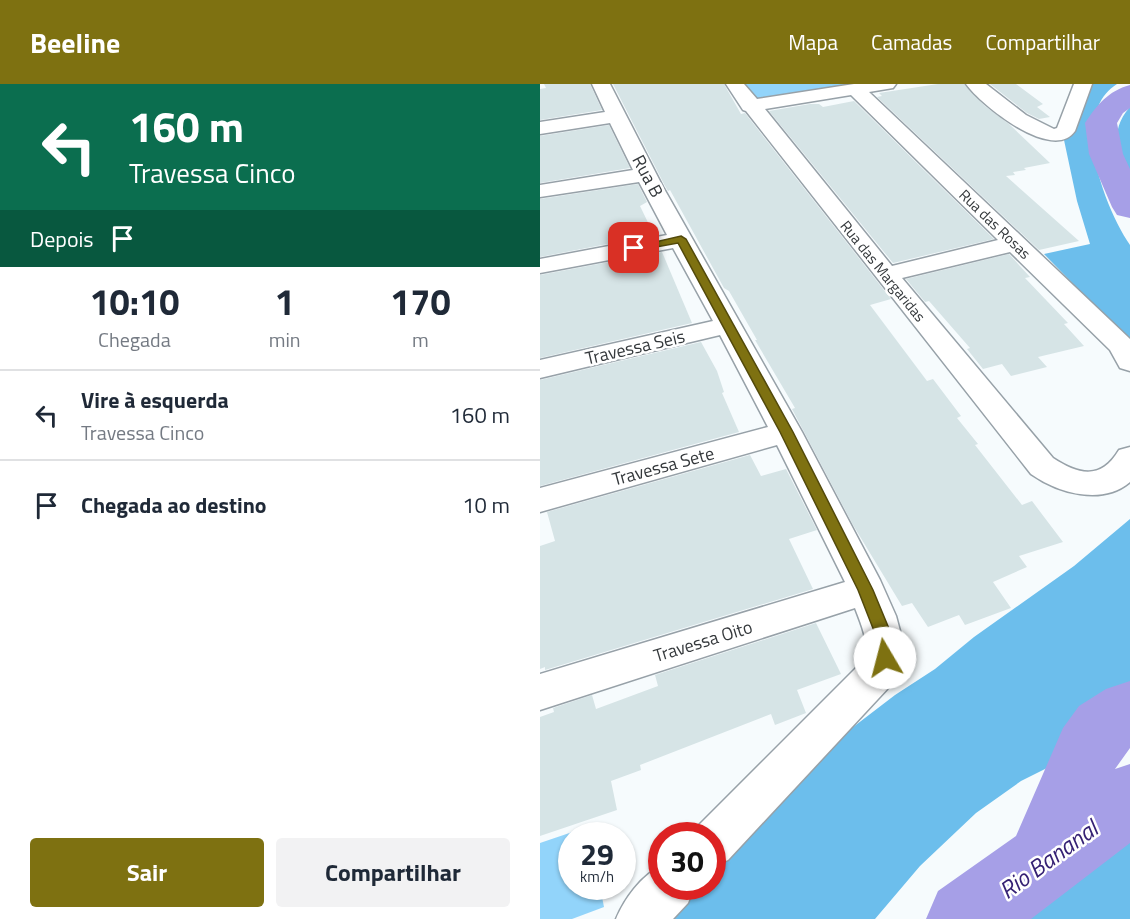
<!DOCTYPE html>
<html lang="pt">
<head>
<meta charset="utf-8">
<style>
	:root { --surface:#fff; --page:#f2f2f3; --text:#1f2937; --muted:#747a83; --line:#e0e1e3; --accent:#7e7111 }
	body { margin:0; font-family:"Titillium Web",sans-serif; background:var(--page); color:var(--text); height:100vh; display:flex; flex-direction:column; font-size:22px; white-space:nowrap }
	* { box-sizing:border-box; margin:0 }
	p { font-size:20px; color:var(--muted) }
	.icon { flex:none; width:33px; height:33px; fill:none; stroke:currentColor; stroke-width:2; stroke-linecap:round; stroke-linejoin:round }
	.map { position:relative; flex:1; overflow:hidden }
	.side { display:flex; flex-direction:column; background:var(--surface); width:540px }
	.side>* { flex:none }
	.hud { background:#0b6e4f; color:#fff; overflow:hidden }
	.speed { position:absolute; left:18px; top:738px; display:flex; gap:12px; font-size:30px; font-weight:700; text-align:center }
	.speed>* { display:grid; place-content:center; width:78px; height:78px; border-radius:50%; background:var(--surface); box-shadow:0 2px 4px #0004; line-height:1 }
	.speed small { font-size:15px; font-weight:400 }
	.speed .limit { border:9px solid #d22; background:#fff; color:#111 }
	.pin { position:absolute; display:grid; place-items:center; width:51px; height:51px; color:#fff; margin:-26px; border-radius:12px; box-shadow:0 3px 9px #0006 }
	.me { position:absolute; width:66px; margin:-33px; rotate:352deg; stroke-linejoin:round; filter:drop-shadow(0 0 4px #0008) }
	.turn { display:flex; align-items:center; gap:21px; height:126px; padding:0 30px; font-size:27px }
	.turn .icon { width:78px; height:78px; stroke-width:2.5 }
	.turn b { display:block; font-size:42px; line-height:51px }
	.then { display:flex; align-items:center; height:57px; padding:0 30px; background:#0003; gap:12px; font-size:22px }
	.eta { display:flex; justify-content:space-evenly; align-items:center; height:102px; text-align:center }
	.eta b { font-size:36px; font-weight:700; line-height:42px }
	.action { display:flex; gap:12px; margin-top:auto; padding:12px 30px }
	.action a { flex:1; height:69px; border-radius:6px; background:var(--accent); color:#fff; font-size:24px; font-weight:700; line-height:69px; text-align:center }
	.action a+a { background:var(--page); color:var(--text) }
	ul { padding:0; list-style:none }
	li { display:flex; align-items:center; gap:18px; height:90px; padding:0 30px; border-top:2px solid var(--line) }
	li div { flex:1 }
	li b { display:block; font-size:22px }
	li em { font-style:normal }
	header { display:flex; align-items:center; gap:36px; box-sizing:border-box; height:84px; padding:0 30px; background:var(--accent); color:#fff }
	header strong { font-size:28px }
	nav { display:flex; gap:33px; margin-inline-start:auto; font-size:21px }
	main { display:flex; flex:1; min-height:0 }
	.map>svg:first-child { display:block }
	.green { fill:#92d4fa }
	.forest { fill:#6cbeec }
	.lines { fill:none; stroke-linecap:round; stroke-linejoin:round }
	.river { fill:#a69fe7; fill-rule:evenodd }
	.building { fill:#d6e4e6 }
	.minor-casing { stroke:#97a1a8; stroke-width:3 }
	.minor { fill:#fff; fill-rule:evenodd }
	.route { fill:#7e7111; stroke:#52490b; stroke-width:1.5 }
	.labels { text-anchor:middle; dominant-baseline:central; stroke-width:5; stroke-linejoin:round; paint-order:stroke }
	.far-street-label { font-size:15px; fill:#35393c; stroke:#fff }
	.street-label { font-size:18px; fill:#35393c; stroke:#fff }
	.near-water-label { font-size:24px; font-style:italic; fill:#352174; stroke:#fff }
</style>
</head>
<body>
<header>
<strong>Beeline</strong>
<nav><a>Mapa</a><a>Camadas</a><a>Compartilhar</a></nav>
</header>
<main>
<section class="side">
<div class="hud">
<div class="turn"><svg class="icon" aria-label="left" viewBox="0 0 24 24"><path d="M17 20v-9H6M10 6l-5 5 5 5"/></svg><div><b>160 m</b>Travessa Cinco</div></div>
<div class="then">Depois<svg class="icon" aria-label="arrive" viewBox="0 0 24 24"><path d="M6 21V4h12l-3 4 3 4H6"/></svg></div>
</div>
<div class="eta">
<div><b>10:10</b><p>Chegada</p></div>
<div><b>1</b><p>min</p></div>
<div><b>170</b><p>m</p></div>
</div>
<ul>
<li><svg class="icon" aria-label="left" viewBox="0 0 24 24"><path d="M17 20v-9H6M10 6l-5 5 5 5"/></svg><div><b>Vire à esquerda</b><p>Travessa Cinco</p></div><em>160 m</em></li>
<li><svg class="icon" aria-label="arrive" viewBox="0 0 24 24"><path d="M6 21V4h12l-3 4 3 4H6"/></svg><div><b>Chegada ao destino</b></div><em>10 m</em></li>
</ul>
<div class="action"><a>Sair</a><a>Compartilhar</a></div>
</section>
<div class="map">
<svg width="590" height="835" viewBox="0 0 590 835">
	<rect width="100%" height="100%" fill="#f6fbfd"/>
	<g class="green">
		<polygon points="203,0 325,0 219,18"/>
		<polygon points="50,742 52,751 32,752 32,802 60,803 64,823 32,835 0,835 0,759"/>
	</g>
	<g class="forest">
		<path d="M 547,0 L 577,0 C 528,31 565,124 590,161 L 590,258 L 504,170 L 550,160 L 537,117 L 524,56 Z"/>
		<path d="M 590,23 L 590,98 C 580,70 567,49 590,23 Z"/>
		<polygon points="590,435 590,615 543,651 509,683 481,697 436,729 380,782 335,835 126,835 156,803 172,802 173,785 291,660 355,611 395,585 434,553 534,482"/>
		<polygon points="590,753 590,835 478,835"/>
	</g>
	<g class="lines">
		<g class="river">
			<path d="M 590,1 L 590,24 L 583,29 L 577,39 L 583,70 L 590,85 L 590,134 L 577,131 L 572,123 L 549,70 L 545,39 C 557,21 568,7 590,1 Z"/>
			<polygon points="590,597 590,664 575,685 590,680 590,759 491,835 386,835 398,807 476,752 523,644 539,622 566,605"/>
		</g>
	</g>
	<g class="building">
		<polygon points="4,0 50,0 62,26 0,36 0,5 6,4"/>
		<polygon points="73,0 184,0 201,30 205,29 351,215 330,221 387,297 393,295 421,332 417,334 438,360 435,361 482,421 492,417 523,458 479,472 487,483 453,498 471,524 425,541 419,531 388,543 372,519 362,522 313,441 252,325 255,324 215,256 217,256 189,207 184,204 130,106 128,107 125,102"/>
		<polygon points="398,0 424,0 445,22 469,40 510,79 484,84 486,86 473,88 475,91 466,92 539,157 499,166 337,13 342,12 339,9"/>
		<polygon points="450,0 476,0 503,20 497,23 510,33 499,35 487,29"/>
		<polygon points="314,17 454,155 353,179 229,27 270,20 279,20 283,23"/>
		<polygon points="69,41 90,84 0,99 0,52"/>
		<polygon points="98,100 107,118 100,122 114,151 0,173 0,115"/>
		<polygon points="122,168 152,239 0,274 0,191"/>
		<polygon points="469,170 490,193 485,194 528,239 524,240 544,262 498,273 507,283 471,292 462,280 443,285 427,265 430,264 389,217 385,218 366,195"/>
		<polygon points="161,258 177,287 184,308 182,309 199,348 0,402 0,296"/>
		<polygon points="210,371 221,392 246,385 277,446 249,455 273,505 5,586 5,583 0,585 0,462 15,457 7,428"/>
		<polygon points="276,539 301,590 257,606 266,629 235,641 231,630 100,681 101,686 71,697 77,726 0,752 0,633 14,628 13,624 52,611 56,625 118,602 115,591"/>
	</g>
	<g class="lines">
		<defs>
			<g id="minor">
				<path d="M 52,0 L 70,0 L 123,103 L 262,348 L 340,496 L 356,532 L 364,562 L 363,576 L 351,601 L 188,776 L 172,783 L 172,752 L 153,752 L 156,744 L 323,577 C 331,561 321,540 315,524 L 0,626 L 0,590 L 305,498 L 237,361 L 0,428 L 0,404 L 228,343 L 180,251 L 0,294 L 0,276 L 173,237 L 133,164 L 0,189 L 0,175 L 127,151 L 99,98 L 0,113 L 0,101 L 93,86 L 70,39 L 0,50 L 0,38 L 65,28 Z"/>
				<path d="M 186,0 L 204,0 L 217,15 L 314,0 L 356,0 L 353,4 L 329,8 L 590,255 L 590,287 L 580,284 L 570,266 L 470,168 L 362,194 L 513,374 C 539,391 561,396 579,366 L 590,363 L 590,398 C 562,422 518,409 491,390 L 206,27 L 203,26 ZM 311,11 L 458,156 L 352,182 L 225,25 Z"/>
				<path d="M 426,0 L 446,0 L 486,31 L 514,45 L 517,44 L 534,0 L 552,0 L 535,47 C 513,79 441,21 426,0 Z"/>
				<path d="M 122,782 L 122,802 L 154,802 L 148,819 L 133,835 L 76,835 C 84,816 101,791 122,782 Z"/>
			</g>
		</defs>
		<use href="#minor" class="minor-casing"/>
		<use href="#minor" class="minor"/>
	</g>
	<polygon class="route" points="141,152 146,155 253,348 333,506 352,552 353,574 351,579 345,581 340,579 336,552 318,506 240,348 138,159 94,167 89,164"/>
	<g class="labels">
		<g class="far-street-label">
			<text transform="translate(455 140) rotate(44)">Rua das Rosas</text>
			<text transform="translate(343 187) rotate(51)">Rua das Margaridas</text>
		</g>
		<g class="street-label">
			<text transform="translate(108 92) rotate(62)">Rua B</text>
			<text transform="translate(95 263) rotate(-13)">Travessa Seis</text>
			<text transform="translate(123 382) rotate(-15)">Travessa Sete</text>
			<text transform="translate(163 557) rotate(-17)">Travessa Oito</text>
		</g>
		<g class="near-water-label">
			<text transform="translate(508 775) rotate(-36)">Rio Bananal</text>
		</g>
	</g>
</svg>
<div class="speed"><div>29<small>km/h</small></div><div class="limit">30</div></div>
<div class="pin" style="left:94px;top:164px;background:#d93025"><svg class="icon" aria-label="arrive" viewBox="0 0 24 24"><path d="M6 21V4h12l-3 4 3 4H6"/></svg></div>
<svg class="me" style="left:345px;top:574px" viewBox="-20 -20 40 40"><circle r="19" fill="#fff"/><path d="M0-13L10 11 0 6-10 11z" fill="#7e7111"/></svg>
</div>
</main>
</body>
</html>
